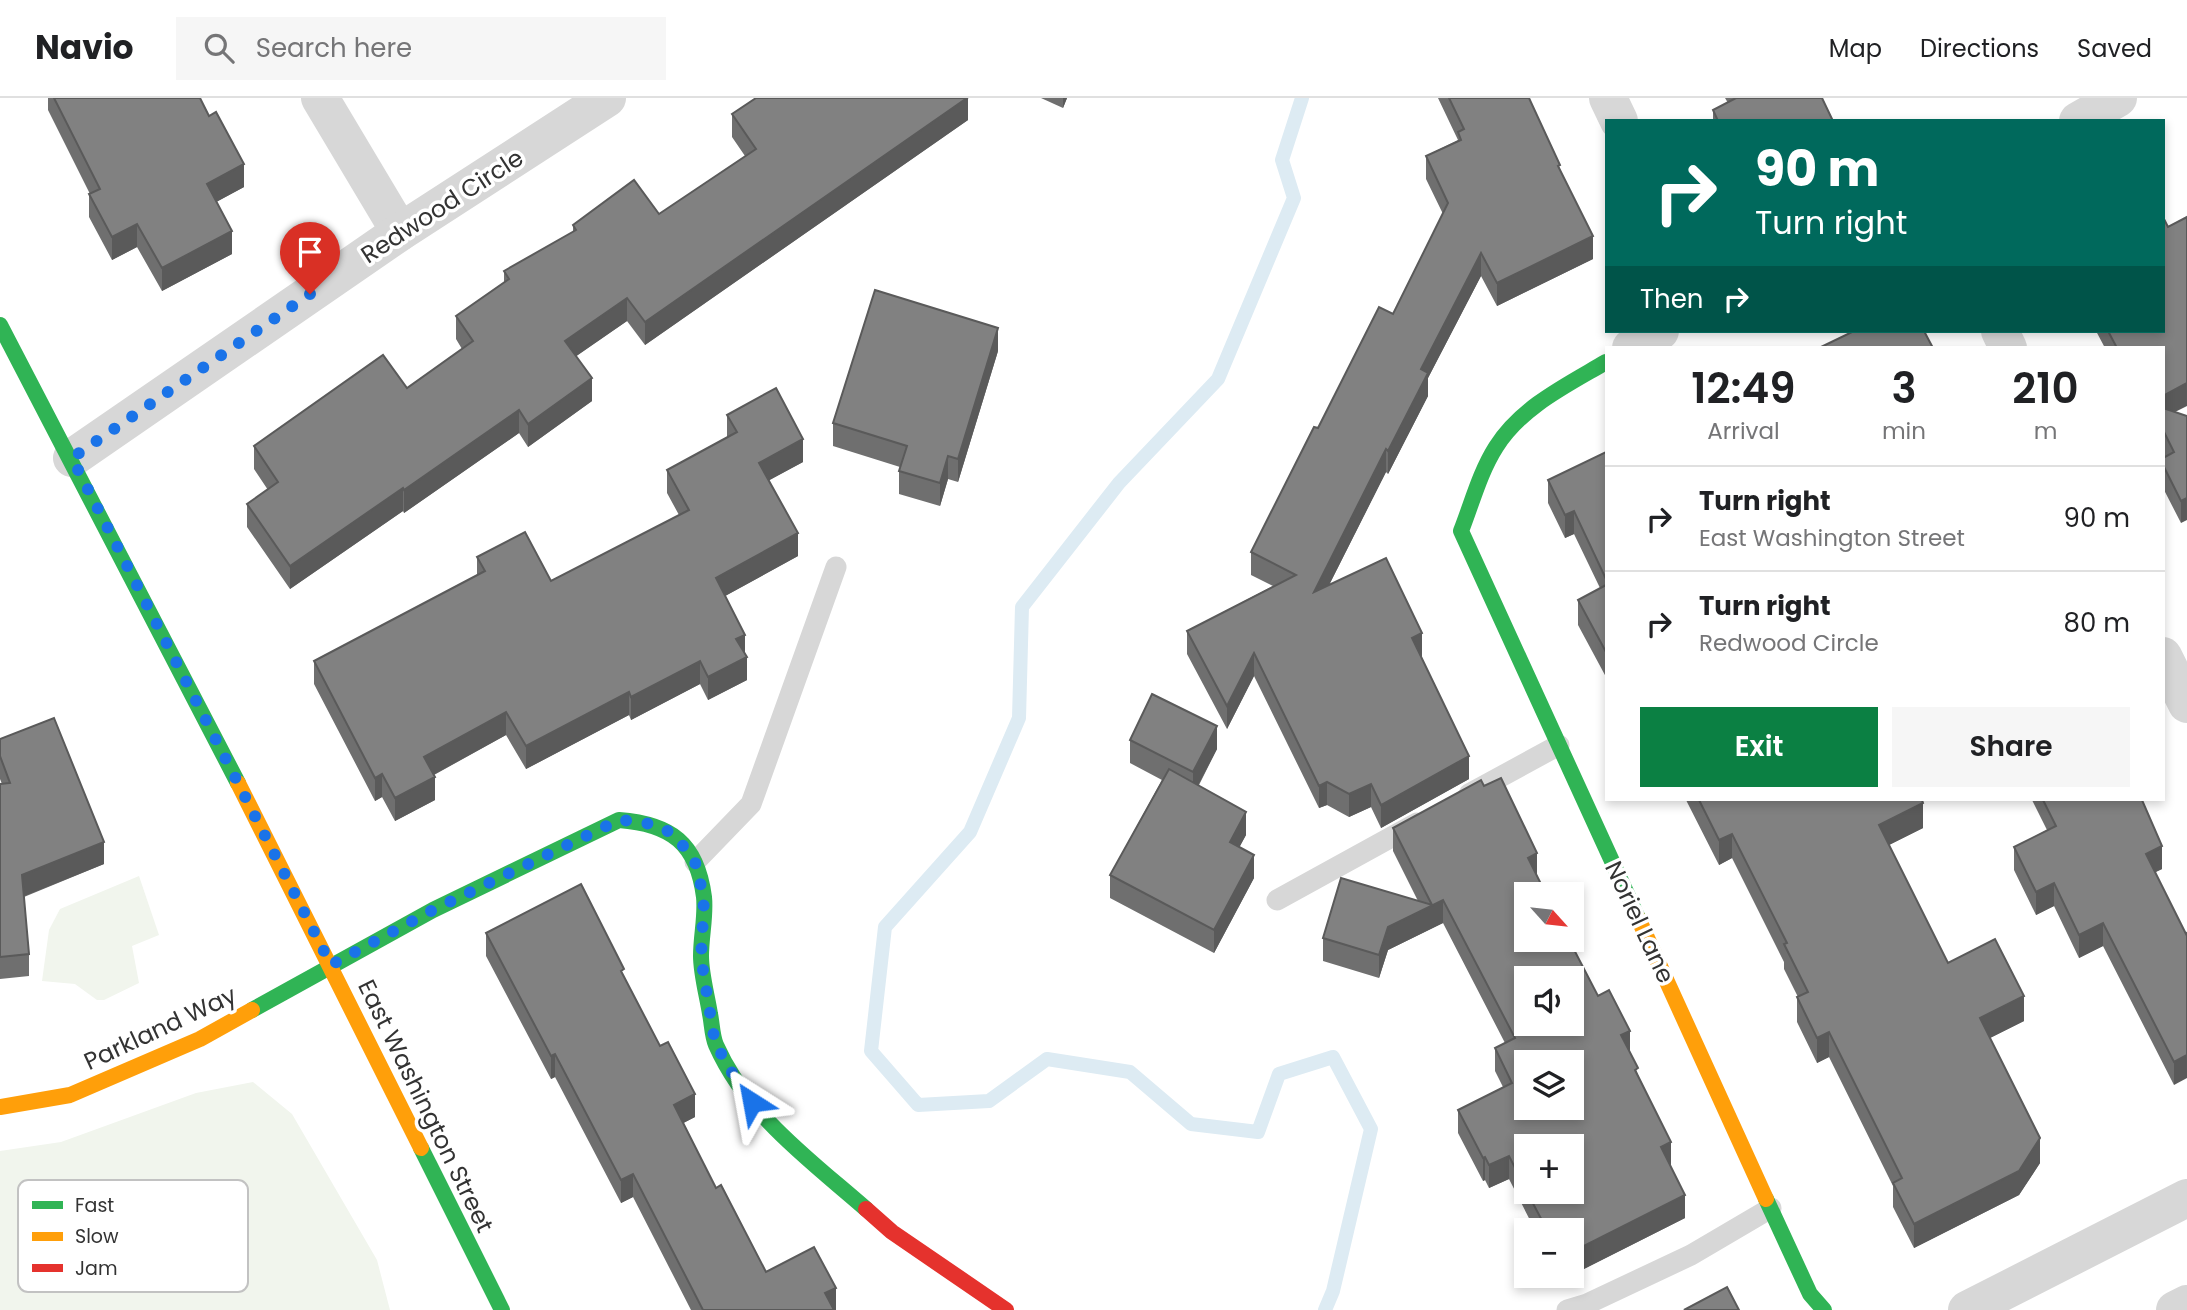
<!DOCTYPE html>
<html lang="en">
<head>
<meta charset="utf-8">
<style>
	:root { --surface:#fff; --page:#f6f6f6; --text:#202124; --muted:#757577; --line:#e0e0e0; --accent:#0b8043 }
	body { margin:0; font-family:Poppins,sans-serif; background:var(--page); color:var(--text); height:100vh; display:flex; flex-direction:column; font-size:26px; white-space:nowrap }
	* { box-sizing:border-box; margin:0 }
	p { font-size:23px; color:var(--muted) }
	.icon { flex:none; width:38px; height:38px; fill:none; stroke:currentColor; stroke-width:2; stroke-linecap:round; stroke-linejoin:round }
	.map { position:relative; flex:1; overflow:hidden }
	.details { position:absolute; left:1605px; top:248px; width:560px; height:455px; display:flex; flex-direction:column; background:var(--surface); border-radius:0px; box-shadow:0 4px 10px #0003 }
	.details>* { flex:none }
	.hud { position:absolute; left:1605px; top:21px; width:560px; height:214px; border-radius:0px; box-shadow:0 4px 10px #0003; background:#00695c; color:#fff; overflow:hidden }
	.needle { width:46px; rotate:117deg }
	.fabs { position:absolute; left:1514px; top:784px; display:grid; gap:14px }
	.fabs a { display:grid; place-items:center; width:70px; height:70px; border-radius:0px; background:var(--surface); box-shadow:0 4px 10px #0003; font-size:35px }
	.pin { position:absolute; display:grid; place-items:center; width:60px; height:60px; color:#fff; margin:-72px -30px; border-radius:50% 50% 50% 0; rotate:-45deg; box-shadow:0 0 7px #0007 }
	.pin .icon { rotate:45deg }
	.me { position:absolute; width:77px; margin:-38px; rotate:326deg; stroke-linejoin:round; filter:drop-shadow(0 0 5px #0008) }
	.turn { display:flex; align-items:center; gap:24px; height:147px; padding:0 35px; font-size:32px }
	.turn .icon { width:91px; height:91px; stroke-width:2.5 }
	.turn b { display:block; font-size:49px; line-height:60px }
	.then { display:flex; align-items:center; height:66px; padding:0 35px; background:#0003; gap:14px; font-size:26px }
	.eta { display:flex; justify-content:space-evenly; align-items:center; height:119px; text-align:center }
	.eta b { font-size:42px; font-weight:600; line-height:49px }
	.button { display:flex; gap:14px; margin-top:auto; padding:14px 35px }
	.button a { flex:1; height:80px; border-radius:0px; background:var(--accent); color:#fff; font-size:28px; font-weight:600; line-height:80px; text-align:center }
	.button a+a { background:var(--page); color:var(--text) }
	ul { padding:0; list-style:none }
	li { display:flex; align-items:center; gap:21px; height:105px; padding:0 35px; border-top:2px solid var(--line) }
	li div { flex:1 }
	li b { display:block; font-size:26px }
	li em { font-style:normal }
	header { display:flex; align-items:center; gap:42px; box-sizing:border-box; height:98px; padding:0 35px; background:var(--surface); border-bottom:2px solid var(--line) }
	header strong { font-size:33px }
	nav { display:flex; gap:38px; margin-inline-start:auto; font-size:24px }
	.search { width:490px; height:63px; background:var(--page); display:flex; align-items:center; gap:18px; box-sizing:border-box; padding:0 24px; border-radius:0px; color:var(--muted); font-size:26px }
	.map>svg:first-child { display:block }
	.green { fill:#f1f5ed }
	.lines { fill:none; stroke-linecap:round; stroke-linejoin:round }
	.stream { stroke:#ddebf3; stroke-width:14 }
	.lane { stroke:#d7d7d7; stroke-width:21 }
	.street { stroke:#d7d7d7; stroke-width:38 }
	.fast { stroke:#30b455; stroke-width:16 }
	.slow { stroke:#ff9f0a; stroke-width:16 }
	.jam { stroke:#e5322d; stroke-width:16 }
	.wall { fill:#6f6f6f; fill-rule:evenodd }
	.shaded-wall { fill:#5a5a5a }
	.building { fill:#818181; stroke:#5a5a5a; stroke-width:2; fill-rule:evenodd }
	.route { stroke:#1a73e8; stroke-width:12; stroke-dasharray:0 21.6 }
	.labels { text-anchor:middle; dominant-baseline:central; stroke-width:7; stroke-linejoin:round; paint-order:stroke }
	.street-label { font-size:24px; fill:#333; stroke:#fff }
	.key { fill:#fff; stroke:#c2c2c2; stroke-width:2 }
	.key-label { font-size:19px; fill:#333 }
</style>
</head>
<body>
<header>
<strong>Navio</strong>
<div class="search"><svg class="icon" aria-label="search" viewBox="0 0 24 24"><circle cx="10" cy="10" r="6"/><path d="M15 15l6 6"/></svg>Search here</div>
<nav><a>Map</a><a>Directions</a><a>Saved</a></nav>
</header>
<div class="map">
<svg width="2187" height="1212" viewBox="0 0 2187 1212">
	<rect width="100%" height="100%" fill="#fff"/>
	<g class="green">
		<polygon points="139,778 159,837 132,848 139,885 104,902 97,902 75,886 42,883 49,832 60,811"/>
		<polygon points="253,984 292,1016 377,1162 390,1212 0,1212 0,1053 61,1044 196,995"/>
	</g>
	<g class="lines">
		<polyline class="stream" points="1302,0 1282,62 1294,100 1218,281 1119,385 1022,509 1019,620 970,734 885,829 871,953 918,1007 989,1003 1047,961 1130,974 1191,1026 1258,1034 1279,976 1333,959 1371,1031 1333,1193 1325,1212"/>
		<g class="lane">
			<polyline points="1469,696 1559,647"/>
			<polyline points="695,764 751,706 836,469"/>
			<polyline points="1277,802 1417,725"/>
			<polyline points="1567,1212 1587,1206 1691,1157 1771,1110"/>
		</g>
		<g class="street">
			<polyline points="320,0 400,134"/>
			<polyline points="1608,0 1619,23"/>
			<polyline points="2078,23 2118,0"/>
			<polyline points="2000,233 2008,250"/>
			<polyline points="1631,250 1660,233"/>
			<polyline points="72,360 400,134 607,0"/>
			<polyline points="2163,558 2187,606"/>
			<polyline points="1967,1212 2187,1100"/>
			<polyline points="2175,1212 2187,1206"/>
		</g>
		<g class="fast">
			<polyline points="0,227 238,685"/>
			<path d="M 1606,264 C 1567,287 1521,309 1496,349 C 1480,374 1472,405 1461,433 L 1638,820"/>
			<path d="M 252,912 L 433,812 L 619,722 C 671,726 697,745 704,799 C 706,818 701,838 701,858 C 701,876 707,897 710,916 C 712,925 712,938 716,947 C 747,1017 810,1062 866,1111"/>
			<polyline points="421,1050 502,1212"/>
			<polyline points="1766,1101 1810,1196 1824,1212"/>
		</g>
		<g class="slow">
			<polyline points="238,685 421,1050"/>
			<polyline points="1638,820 1766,1101"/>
			<polyline points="0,1009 70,997 200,941 252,912"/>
		</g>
		<polyline class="jam" points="866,1111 892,1134 1006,1212"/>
	</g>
	<g class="wall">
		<polygon points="48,0 200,0 244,89 216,104 232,156 162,193 137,149 112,162 89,119 89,96 90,96 48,12"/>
		<polygon points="968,0 968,22 645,247 627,223 576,258 592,303 528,349 519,335 404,415 403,413 290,491 247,429 247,406 268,392 254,371 254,348 407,290 462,251 456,241 456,218 504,184 504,173 573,134 573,127 659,116 745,58 732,39 732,16"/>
		<polygon points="1041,0 1067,0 1063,10"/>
		<polygon points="1438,0 1529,0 1560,71 1593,161 1497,208 1481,178 1428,280 1428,298 1388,376 1386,374 1329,487 1422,558 1421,559 1469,681 1381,730 1371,709 1349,719 1327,707 1319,710 1254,578 1227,631 1187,556 1187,533 1273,488 1251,477 1251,454 1318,330 1393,216 1443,116 1426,81 1426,58 1458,42"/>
		<polygon points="1725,0 1822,0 1833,23 1713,23 1713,12 1728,5"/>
		<polygon points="2168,129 2175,314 2187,318 2181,425 2163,390 2163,360 2165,359 2163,355 2163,250 2105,250 2096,233 2163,233"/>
		<polygon points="998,253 958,384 948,381 940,408 899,396 899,373 900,369 833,348 833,325"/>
		<polygon points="727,317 803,364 769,382 798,458 725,498 745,555 747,582 708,602 700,586 631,622 629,617 526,671 506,637 434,677 435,702 395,723 382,699 375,703 314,586 314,563 477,477 477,459 551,483 679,417 667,395 667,372 727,339"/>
		<polygon points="1606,354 1606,579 1578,527 1578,502 1600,490 1574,436 1565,440 1548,405 1548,382"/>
		<polygon points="0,641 104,766 24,799 29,856 29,878 0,881 0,686 2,686 0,681"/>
		<polygon points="1130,642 1217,651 1199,687 1246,737 1239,749 1254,780 1214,855 1110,800 1110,777 1162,682 1130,665"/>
		<polygon points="1686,702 1922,702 1923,730 1889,747 1948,865 2024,923 1990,940 2040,1065 2019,1097 1914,1150 1893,1109 1893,1088 1829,959 1817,965 1797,924 1797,899 1798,899 1784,871 1784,864 1732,760 1719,767"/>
		<polygon points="2032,702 2142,702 2162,771 2155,774 2186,836 2174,987 2103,848 2079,860 2054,808 2036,817 2014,772 2014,749 2047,732"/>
		<path d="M 1393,730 L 1537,778 L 1598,898 L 1630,955 L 1671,1067 L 1670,1068 L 1685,1120 L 1572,1177 L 1572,1132 L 1535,1132 L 1509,1081 L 1489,1090 L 1485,1082 L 1483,1083 L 1458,1035 L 1458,1012 L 1503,989 L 1495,973 L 1495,950 L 1505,945 L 1443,825 L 1388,852 L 1379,880 L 1323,863 L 1323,840 L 1418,803 L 1393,753 ZM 1526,1048 L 1572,1094 L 1526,1094 Z"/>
		<polygon points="486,835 624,881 695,1019 683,1025 716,1090 766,1174 836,1212 691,1212 633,1099 621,1105 555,979 551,981 486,858"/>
	</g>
	<g class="shaded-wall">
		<polygon points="967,0 968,0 968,22 645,247 645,224"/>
		<polygon points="1063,0 1067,0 1063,10"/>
		<polygon points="244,66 244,89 207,109 207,86"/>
		<polygon points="137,126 137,149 112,162 112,139"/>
		<polygon points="232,133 232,156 162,193 162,170"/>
		<polygon points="1593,138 1593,161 1497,208 1497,185"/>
		<polygon points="1481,155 1481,178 1428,280 1428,298 1388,376 1388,353 1421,271"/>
		<polygon points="627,200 627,223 565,266 565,243"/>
		<polygon points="998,230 998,253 958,384 958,361"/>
		<polygon points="592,280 592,303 528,349 528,326"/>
		<polygon points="2187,285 2187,308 2163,320 2163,298"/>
		<polygon points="519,312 519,335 404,415 404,392"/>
		<polygon points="803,341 803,364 759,388 759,365"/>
		<polygon points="1386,351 1386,374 1314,517 1314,494"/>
		<polygon points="948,358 948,381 940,408 940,385"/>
		<polygon points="403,390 403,413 290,491 290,468"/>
		<polygon points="2187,400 2187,422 2181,425 2181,403"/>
		<polygon points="1574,413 1574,436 1565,440 1565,417"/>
		<polygon points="798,435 798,458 716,503 716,480"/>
		<polygon points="1422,535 1422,558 1412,563 1412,540"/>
		<polygon points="745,537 745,560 736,541"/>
		<polygon points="1254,555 1254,578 1227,631 1227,608"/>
		<polygon points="747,559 747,582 708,602 708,579"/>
		<polygon points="700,563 700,586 631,622 631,599"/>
		<polygon points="629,594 629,617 526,671 526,648"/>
		<polygon points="506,614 506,637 424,682 424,659"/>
		<polygon points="1217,628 1217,651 1193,697 1193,674"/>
		<polygon points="1469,658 1469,681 1381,730 1381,707"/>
		<polygon points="382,676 382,699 375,703 375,680"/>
		<polygon points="435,679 435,702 395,723 395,700"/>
		<polygon points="1327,684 1327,707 1319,710 1319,688"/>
		<polygon points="1371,686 1371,709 1349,719 1349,696"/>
		<polygon points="1923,705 1923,730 1879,752 1879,727"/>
		<polygon points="1246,714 1246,737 1230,767 1230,744"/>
		<polygon points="1732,736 1732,760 1719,767 1719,742"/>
		<polygon points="104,744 104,766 22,799 22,777"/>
		<polygon points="2162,748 2162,771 2146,779 2146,756"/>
		<polygon points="1537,755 1537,778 1528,760"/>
		<polygon points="1254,757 1254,780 1214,855 1214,832"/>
		<polygon points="2054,785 2054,808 2036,817 2036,794"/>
		<polygon points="1443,802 1443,825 1388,852 1379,880 1379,857 1388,829"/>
		<polygon points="2103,825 2103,848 2079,860 2079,837"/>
		<polygon points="2024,898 2024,923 1980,945 1980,920"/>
		<polygon points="1630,933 1630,956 1621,937"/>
		<polygon points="1829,934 1829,959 1817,965 1817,940"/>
		<polygon points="555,956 555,979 551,981 551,958"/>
		<polygon points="2187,957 2187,980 2174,987 2174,964"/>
		<polygon points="695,996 695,1019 674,1030 674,1007"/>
		<polygon points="2040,1040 2040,1065 2019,1097 1914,1150 1914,1126"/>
		<polygon points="1671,1044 1671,1067 1661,1072 1661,1049"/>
		<polygon points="1509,1058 1509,1081 1489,1090 1489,1067"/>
		<polygon points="1485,1059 1485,1082 1483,1083 1483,1060"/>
		<polygon points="633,1076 633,1099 621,1105 621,1082"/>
		<polygon points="1685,1097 1685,1120 1572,1177 1572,1154"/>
		<polygon points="1561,1178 1570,1178 1561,1182"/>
		<polygon points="836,1190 836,1212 825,1212 825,1195"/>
	</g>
	<g class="building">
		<polygon points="54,0 200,0 209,18 216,14 244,66 207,86 232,133 162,170 137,126 112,139 89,96 100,91"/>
		<polygon points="756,0 967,0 645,224 627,200 565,243 592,280 528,326 519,312 404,392 403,390 290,468 247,406 278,384 254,348 383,257 407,290 473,243 456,218 509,181 504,173 576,132 573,127 634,82 659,116 756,51 732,16"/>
		<polygon points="1449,0 1529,0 1560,67 1558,68 1593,138 1497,185 1481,155 1421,271 1428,275 1388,353 1386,351 1314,494 1386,460 1422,535 1412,540 1469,658 1381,707 1371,686 1349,696 1327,684 1319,688 1254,555 1227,608 1187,533 1296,477 1251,454 1314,329 1318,330 1379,209 1393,216 1448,105 1426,58 1461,42 1458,34 1464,31"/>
		<polygon points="1736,0 1822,0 1833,23 1718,23 1713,12"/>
		<polygon points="2163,119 2168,129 2187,119 2187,285 2163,298 2163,250 2117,250 2108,233 2163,233"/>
		<polygon points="875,192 998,230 958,361 948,358 940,385 899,373 907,348 833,325"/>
		<polygon points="1854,233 1924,233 1933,250 1819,250"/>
		<polygon points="776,290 803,341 759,365 798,435 716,480 745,537 736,541 747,559 708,579 700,563 631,599 629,594 526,648 506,614 424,659 435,679 395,700 382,676 375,680 314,563 485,473 477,459 525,434 551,483 689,412 667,372 737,334 727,317"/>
		<polygon points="2163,310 2187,318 2187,400 2181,403 2163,367 2163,360 2174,354 2163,332"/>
		<polygon points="1606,354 1606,481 1574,413 1565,417 1548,382"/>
		<polygon points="1606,487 1606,554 1578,502"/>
		<polygon points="1152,596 1217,628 1193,674 1130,642"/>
		<polygon points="54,620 104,744 22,777 29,856 0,859 0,686 10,685 0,658 0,641"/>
		<polygon points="1169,671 1246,714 1230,744 1254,757 1214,832 1110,777"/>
		<path d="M 1501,680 L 1537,755 L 1528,760 L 1546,796 L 1526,796 L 1526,842 L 1569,842 L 1598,898 L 1609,892 L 1630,933 L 1621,937 L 1638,970 L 1635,972 L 1671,1044 L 1661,1049 L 1685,1097 L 1572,1154 L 1572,1132 L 1547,1132 L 1527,1094 L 1572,1094 L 1572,1048 L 1526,1048 L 1526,1091 L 1509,1058 L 1489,1067 L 1485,1059 L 1483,1060 L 1458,1012 L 1512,985 L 1495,950 L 1515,940 L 1443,802 L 1388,829 L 1379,857 L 1323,840 L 1341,780 L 1432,807 L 1393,730 L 1481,682 L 1484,688 ZM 1526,880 L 1572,880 L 1572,926 L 1526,926 ZM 1526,964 L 1572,964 L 1572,1010 L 1526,1010 Z"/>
		<polygon points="1699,702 1922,702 1923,705 1879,727 1948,865 1995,841 2024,898 1980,920 2040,1040 2019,1073 1914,1126 1893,1085 1902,1080 1829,934 1817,940 1797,899 1808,894 1784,846 1787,845 1732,736 1719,742"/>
		<polygon points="2043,702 2142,702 2162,748 2146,756 2186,836 2187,835 2187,957 2174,964 2103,825 2079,837 2054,785 2036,794 2014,749 2056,728"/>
		<polygon points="581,786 624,871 621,873 660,948 668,944 695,996 674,1007 716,1090 721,1087 766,1174 814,1149 836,1190 825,1195 834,1212 703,1212 633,1076 621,1082 555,956 551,958 486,835"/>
		<polygon points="1727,1189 1739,1212 1684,1212"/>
	</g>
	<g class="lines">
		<polyline class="route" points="310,196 72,360 331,867 433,812 619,722 643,724 665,731 678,741 695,764 704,800 701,860 715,945 738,985 752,1004"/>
	</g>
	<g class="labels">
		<g class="street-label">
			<text transform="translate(442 108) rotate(-33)">Redwood Circle</text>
			<text transform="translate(1640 824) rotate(65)">Noriel Lane</text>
			<text transform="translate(160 930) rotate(-25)">Parkland Way</text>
			<text transform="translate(426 1008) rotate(64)">East Washington Street</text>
		</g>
	</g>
	<rect x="18" y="1082" width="230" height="112" rx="10" class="key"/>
	<rect x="32" y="1103" width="31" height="8" fill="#30b455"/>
	<rect x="32" y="1134" width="31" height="9" fill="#ff9f0a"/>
	<rect x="32" y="1166" width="31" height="8" fill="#e5322d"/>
	<g class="key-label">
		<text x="75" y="1114">Fast</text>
		<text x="75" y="1145">Slow</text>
		<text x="75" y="1177">Jam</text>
	</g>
</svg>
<div class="fabs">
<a><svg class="needle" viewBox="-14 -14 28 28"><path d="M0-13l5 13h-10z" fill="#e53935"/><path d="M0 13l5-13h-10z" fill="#757577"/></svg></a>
<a><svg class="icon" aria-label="sound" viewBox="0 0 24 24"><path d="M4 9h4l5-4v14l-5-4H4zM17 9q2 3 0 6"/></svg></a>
<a><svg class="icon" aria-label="layers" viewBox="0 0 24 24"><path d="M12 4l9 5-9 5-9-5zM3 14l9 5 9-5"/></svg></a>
<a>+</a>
<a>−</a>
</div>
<div class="pin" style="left:310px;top:196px;background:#d93025"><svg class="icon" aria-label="arrive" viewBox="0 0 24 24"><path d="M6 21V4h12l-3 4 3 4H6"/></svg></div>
<svg class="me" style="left:752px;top:1004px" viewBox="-20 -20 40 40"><path d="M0-17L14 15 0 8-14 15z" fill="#1a73e8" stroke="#fff" stroke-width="4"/></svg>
<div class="hud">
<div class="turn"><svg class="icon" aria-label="right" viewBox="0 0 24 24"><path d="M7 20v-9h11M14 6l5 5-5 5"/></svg><div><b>90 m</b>Turn right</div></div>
<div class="then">Then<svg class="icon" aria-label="right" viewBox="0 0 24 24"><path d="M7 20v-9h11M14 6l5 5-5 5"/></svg></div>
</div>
<section class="details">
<div class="eta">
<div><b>12:49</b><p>Arrival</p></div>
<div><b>3</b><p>min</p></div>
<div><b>210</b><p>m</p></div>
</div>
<ul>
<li><svg class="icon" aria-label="right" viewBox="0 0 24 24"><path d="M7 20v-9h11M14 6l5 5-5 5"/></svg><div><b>Turn right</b><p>East Washington Street</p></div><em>90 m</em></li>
<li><svg class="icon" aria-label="right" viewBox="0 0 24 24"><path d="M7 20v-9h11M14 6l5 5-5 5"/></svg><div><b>Turn right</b><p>Redwood Circle</p></div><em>80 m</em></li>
</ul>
<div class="button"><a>Exit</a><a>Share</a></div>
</section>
</div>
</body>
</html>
